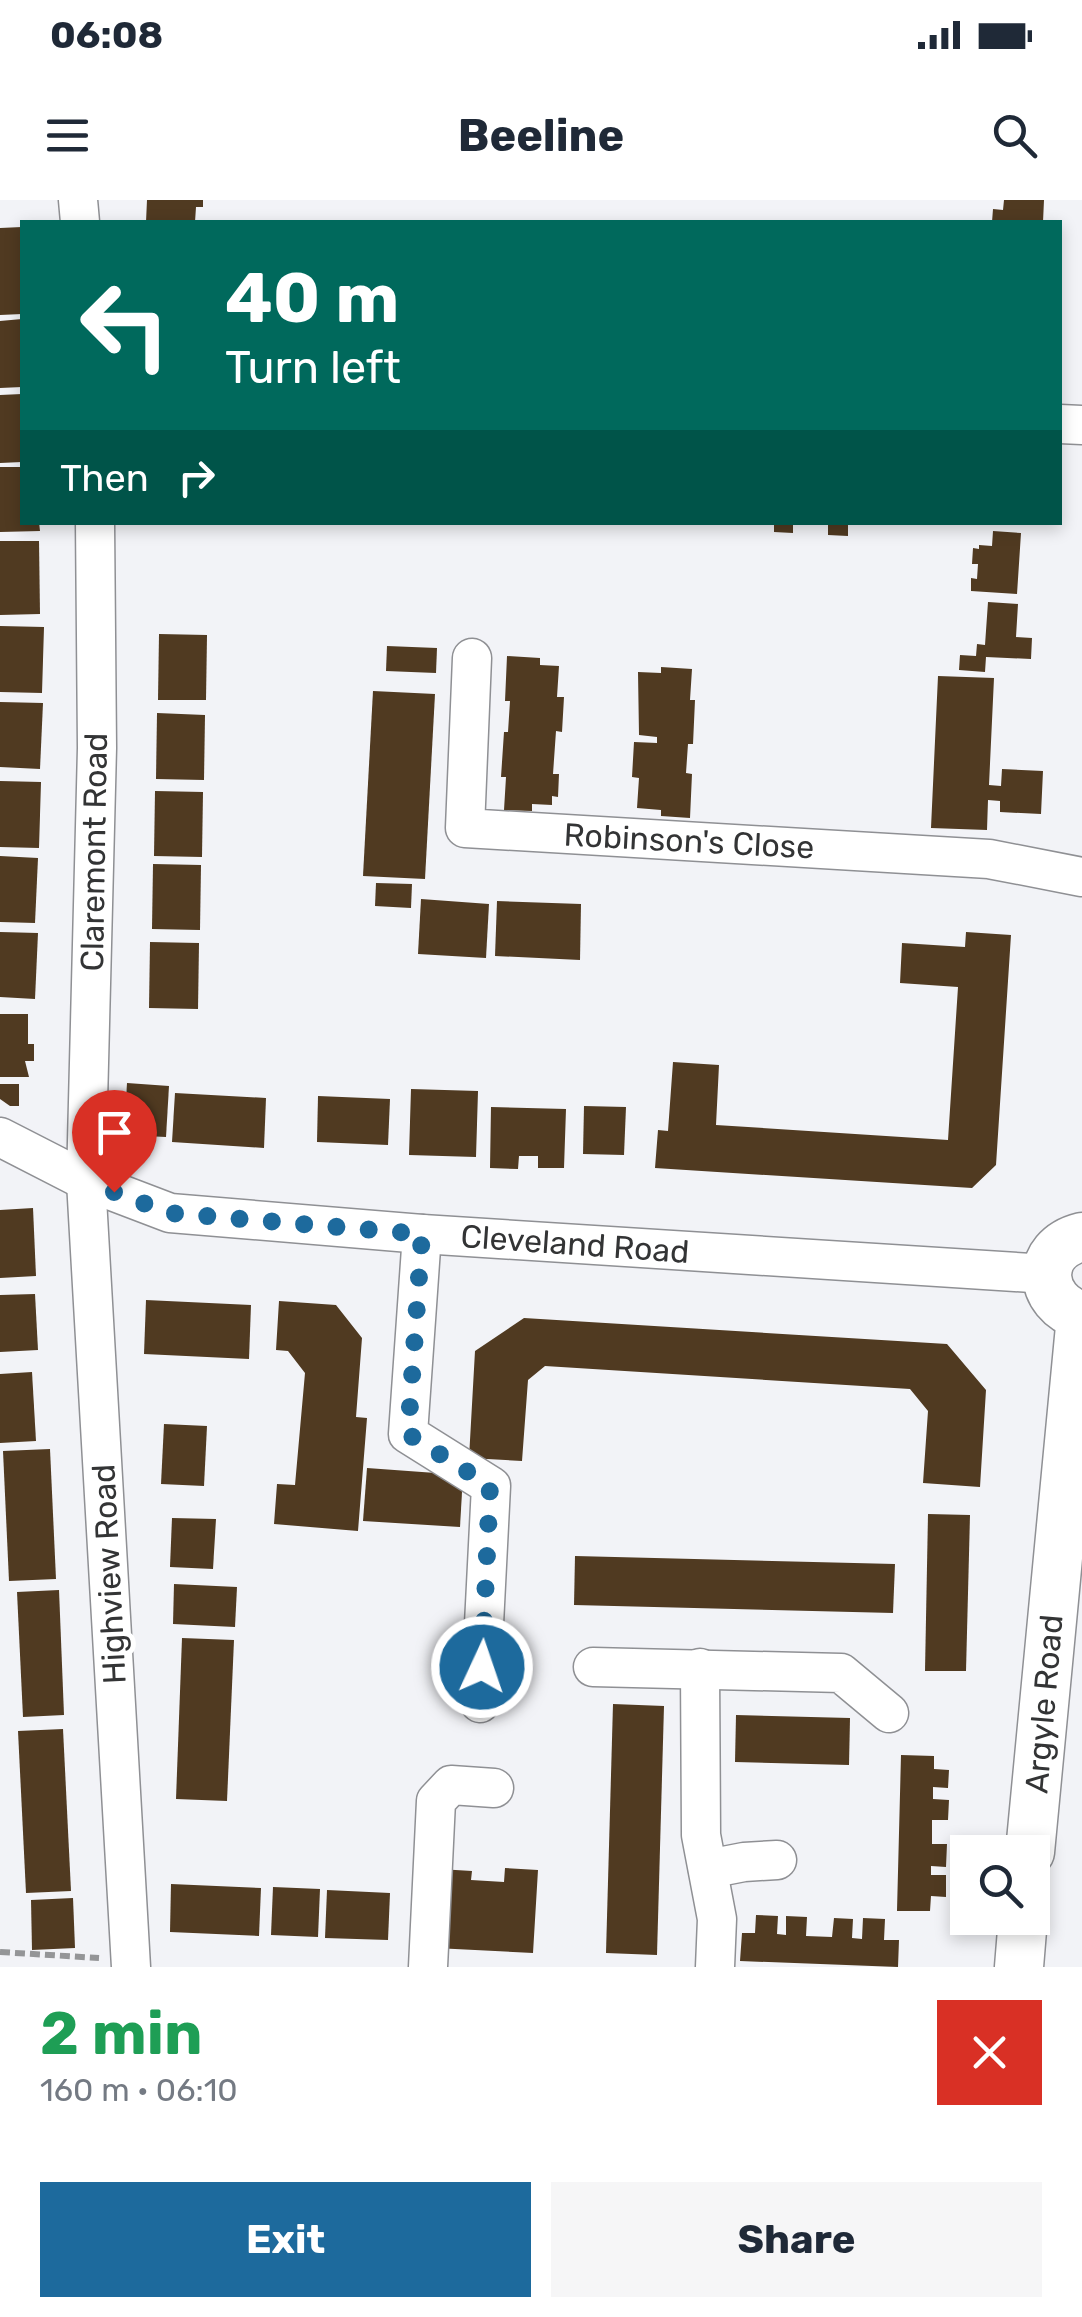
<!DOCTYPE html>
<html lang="en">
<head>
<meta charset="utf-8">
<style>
	:root { --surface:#fff; --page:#f6f6f7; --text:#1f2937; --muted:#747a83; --accent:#1d6a9d }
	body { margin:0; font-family:Rubik,sans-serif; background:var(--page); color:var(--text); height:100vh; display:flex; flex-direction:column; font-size:38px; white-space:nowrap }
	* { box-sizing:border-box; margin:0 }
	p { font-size:32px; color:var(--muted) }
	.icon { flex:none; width:55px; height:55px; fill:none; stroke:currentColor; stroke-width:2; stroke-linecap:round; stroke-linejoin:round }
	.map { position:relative; height:1767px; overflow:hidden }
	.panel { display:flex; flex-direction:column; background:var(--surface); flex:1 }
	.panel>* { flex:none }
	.top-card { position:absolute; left:20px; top:20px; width:1042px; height:305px; border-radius:0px; box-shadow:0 5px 15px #0003; background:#00695c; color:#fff; overflow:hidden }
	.controls { position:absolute; left:950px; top:1635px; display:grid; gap:20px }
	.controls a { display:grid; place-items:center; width:100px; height:100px; border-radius:0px; background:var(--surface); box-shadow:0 5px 15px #0003; font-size:50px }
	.pin { position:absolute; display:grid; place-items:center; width:85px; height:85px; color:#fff; margin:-102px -42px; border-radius:50% 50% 50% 0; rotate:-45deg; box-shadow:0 0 10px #0007 }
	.pin .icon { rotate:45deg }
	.me { position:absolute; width:110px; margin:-55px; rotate:3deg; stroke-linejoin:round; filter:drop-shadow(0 0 8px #0008) }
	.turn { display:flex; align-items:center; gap:35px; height:210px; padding:0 40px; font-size:45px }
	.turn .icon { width:130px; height:130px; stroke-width:2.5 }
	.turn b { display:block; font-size:70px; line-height:85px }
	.then { display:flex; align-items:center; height:95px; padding:0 40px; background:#0003; gap:20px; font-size:38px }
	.round { display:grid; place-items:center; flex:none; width:105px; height:105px; border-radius:0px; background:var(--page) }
	.headline { display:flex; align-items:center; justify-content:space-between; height:170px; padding:0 40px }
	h1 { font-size:60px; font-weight:700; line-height:75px; color:#1e9e55 }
	.action { display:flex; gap:20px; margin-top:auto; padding:20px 40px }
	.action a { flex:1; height:115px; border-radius:0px; background:var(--accent); color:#fff; font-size:40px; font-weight:700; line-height:115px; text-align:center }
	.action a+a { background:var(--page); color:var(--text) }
	.status { display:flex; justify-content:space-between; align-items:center; height:70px; padding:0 50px; background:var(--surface); direction:ltr }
	.status svg { height:28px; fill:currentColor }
	header { display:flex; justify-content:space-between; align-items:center; height:130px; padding:0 40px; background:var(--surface); font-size:45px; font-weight:700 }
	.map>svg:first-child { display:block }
	.building { fill:#503a21 }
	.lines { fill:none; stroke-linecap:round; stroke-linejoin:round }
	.minor-casing { stroke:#8f9094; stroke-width:41 }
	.major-casing { stroke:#8f9094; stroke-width:51 }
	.path { stroke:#949597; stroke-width:6; stroke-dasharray:10 5; stroke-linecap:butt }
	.minor { stroke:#fff; stroke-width:38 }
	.major { stroke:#fff; stroke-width:48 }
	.route { stroke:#1d6a9d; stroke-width:18; stroke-dasharray:0 32.4 }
	.labels { text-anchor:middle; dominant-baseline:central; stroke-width:10; stroke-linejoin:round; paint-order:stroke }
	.street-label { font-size:32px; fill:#333435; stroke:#fff }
</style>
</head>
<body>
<div class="status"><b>06:08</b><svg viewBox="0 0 49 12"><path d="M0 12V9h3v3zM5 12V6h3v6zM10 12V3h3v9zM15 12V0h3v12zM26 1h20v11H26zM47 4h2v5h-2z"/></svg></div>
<header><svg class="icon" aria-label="menu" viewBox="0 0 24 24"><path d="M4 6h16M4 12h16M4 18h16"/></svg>Beeline<svg class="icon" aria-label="search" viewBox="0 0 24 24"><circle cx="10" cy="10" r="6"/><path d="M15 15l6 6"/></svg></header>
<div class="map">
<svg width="1082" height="1767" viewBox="0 0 1082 1767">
	<rect width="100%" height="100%" fill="#f2f3f7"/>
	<g class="building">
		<polygon points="147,0 203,0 203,7 196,7 195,22 146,22"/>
		<polygon points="1004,0 1044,0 1043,22 992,22 993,9 1003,10"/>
		<polygon points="22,27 22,114 0,115 0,28"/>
		<polygon points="22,119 22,187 0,188 0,121"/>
		<polygon points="22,194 22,262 0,263 0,195"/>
		<polygon points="0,267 22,267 22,322 39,322 40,331 0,332"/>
		<polygon points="774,322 793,322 793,333 774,332"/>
		<polygon points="828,322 848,322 848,336 828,335"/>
		<polygon points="993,331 1021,333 1017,394 971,391 971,378 977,379 978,364 972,364 973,348 979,349 979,345 992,346"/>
		<polygon points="0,341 39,341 40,414 0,415"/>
		<polygon points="988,402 1018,404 1016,437 1032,438 1031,459 986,457 985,472 959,470 960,455 976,456 977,444 985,445"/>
		<polygon points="0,426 44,427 42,493 0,492"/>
		<polygon points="159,434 207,435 206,500 158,500"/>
		<polygon points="387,446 437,448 436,473 386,471"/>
		<polygon points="507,456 540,458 540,465 559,466 557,497 564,497 562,532 556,531 553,574 559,574 558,597 552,596 552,605 532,604 532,611 504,610 506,577 501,577 504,532 508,532 510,501 505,501"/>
		<polygon points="661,467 692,469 690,500 695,500 693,544 688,544 686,573 692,574 690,618 661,616 661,610 637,608 639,578 632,577 634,542 657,543 657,537 639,535 638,472 661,473"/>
		<polygon points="938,476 994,478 989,585 1001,586 1002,569 1043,571 1041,614 1000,612 1000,601 988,600 987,630 931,628"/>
		<polygon points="373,491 435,494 425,679 363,676"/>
		<polygon points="0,502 43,503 40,569 0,567"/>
		<polygon points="157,513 205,515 204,580 156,579"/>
		<polygon points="0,581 41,582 39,648 0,647"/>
		<polygon points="155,591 203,592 202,657 154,656"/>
		<polygon points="0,656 38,658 35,723 0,722"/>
		<polygon points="153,664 201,665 200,730 152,729"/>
		<polygon points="376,683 412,684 411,708 375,706"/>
		<polygon points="421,699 489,704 486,758 418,754"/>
		<polygon points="497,701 581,704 580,760 495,756"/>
		<polygon points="0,732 38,733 35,799 0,797"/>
		<polygon points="966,732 1011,735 996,965 972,988 655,968 658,930 668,931 673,862 719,865 716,925 948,940 958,787 900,783 902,743 965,747"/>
		<polygon points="150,742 199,743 198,809 149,808"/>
		<polygon points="0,814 28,814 28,844 34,844 34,861 25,861 29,877 0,877"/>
		<polygon points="127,883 169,886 166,937 124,935"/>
		<polygon points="0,884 19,884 19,906 10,906 0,899"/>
		<polygon points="411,889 478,891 476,957 409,955"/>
		<polygon points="175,893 266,898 264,948 172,942"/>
		<polygon points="318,896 390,899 388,945 317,942"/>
		<polygon points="584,906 626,907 624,955 583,954"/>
		<polygon points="491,907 566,909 564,968 538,968 538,956 519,956 518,969 490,968"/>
		<polygon points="33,1008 36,1076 0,1078 0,1010"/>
		<polygon points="35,1094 38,1150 0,1152 0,1095"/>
		<polygon points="146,1100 251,1105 249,1159 144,1154"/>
		<polygon points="279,1101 336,1105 362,1138 356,1217 367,1218 358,1331 274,1324 277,1284 295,1285 305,1173 288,1151 276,1150"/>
		<polygon points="524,1118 947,1144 986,1190 980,1287 923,1283 928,1211 910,1189 545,1166 528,1180 522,1261 469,1258 475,1151"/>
		<polygon points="32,1172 36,1241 0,1243 0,1174"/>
		<polygon points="164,1224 207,1226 204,1286 161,1284"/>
		<polygon points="50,1249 56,1379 9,1381 3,1251"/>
		<polygon points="367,1268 463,1275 460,1327 363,1321"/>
		<polygon points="928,1314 970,1315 966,1471 925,1471"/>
		<polygon points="172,1318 216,1319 213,1369 170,1367"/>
		<polygon points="575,1356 895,1364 893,1413 574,1405"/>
		<polygon points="174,1384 237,1387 235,1427 173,1424"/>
		<polygon points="59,1390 64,1515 23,1517 17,1392"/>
		<polygon points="182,1438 234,1440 227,1601 176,1599"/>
		<polygon points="613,1504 664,1506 657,1755 606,1753"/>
		<polygon points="736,1515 850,1518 849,1565 735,1562"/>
		<polygon points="63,1529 71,1691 26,1693 18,1531"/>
		<polygon points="901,1555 934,1556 934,1569 949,1570 948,1588 933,1587 933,1599 949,1600 948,1620 932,1620 932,1644 947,1644 946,1667 931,1666 931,1675 946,1675 946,1697 931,1696 930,1711 897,1711"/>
		<polygon points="505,1668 538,1670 533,1753 435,1748 439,1669 472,1671 471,1680 504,1682"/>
		<polygon points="171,1684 261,1688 259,1736 170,1732"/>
		<polygon points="273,1687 320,1689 318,1737 271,1735"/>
		<polygon points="327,1690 390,1693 388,1740 325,1738"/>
		<polygon points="73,1698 75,1748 32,1750 31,1700"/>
		<polygon points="756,1715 778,1716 777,1734 786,1735 786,1716 807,1717 806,1736 832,1737 834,1718 853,1719 852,1738 862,1739 863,1718 885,1719 884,1740 899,1740 898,1767 740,1761 742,1733 755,1733"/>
	</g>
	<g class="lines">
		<defs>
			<g id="minor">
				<polyline points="78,0 80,22"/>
				<polyline points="1060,224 1082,225"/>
				<polyline points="95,322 97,548 86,981 131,1767"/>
				<polyline points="472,458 465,628 989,659 1082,677"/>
				<polyline points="0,937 86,981 170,1013 422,1034 1047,1074"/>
				<polyline points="422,1034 408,1234 491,1286 480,1503"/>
				<polyline points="593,1467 841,1473 889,1513"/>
				<polyline points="700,1468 701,1635 717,1719 715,1767"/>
				<polyline points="708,1669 744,1662 777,1660"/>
				<polyline points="428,1767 436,1601 451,1585 494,1588"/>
			</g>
			<g id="major">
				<path d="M 1082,1037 C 1034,1049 1037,1102 1082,1116"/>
				<polyline points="1030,1652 1081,1116"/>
				<polyline points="1019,1767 1023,1718"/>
			</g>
		</defs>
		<use href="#minor" class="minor-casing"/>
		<use href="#major" class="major-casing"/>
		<polyline class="path" points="0,1752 99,1758"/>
		<use href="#minor" class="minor"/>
		<use href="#major" class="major"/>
	</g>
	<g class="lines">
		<polyline class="route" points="114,992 170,1013 422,1034 408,1234 490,1286 482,1467"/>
	</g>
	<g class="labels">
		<g class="street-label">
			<text transform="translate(689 641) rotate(3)">Robinson's Close</text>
			<text transform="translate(94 652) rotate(-89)">Claremont Road</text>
			<text transform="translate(575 1044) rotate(4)">Cleveland Road</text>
			<text transform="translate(109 1374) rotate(-93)">Highview Road</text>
			<text transform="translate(1044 1504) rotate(-85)">Argyle Road</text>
		</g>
	</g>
</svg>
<div class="controls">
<a><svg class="icon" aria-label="search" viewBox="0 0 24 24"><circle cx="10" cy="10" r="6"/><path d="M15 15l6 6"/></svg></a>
</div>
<div class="pin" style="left:114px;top:992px;background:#d93025"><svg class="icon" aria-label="arrive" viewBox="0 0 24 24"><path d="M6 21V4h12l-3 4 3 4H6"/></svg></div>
<svg class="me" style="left:482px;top:1467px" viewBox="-20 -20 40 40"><circle r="17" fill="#1d6a9d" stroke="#fff" stroke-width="3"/><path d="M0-11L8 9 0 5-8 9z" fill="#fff"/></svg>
<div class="top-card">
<div class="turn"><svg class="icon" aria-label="left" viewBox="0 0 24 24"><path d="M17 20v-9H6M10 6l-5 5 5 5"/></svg><div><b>40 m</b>Turn left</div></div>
<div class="then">Then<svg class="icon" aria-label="right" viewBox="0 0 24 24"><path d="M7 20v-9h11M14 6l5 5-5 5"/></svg></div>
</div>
</div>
<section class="panel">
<div class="headline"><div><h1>2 min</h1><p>160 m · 06:10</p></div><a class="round" style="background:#d93025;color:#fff"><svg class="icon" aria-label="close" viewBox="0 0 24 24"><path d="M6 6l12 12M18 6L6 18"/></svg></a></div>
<div class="action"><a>Exit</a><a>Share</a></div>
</section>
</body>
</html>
